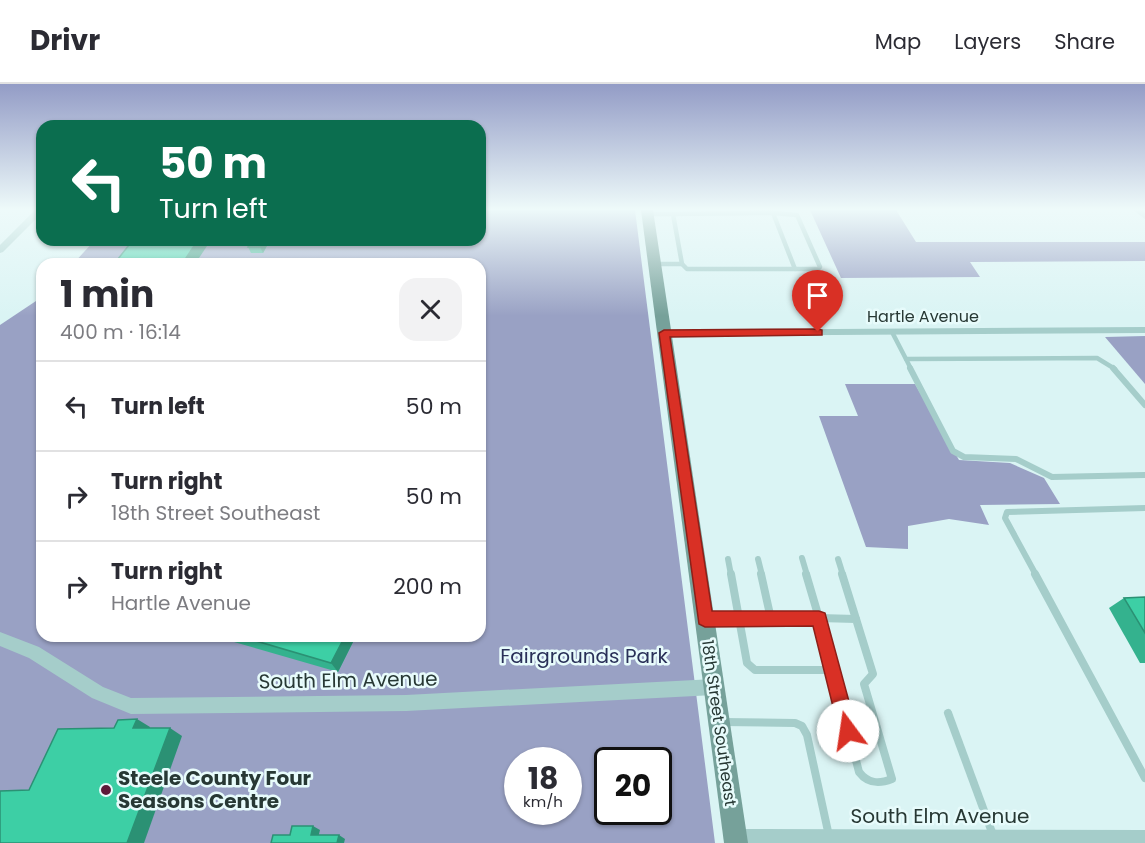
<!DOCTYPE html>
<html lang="en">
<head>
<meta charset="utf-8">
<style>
	:root { --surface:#fff; --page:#f2f2f3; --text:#2b2b33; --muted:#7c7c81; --line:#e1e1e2 }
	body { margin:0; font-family:Poppins,sans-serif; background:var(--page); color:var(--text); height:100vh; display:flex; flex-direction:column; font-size:22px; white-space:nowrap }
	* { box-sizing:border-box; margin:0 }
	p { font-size:20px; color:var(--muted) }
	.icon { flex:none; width:33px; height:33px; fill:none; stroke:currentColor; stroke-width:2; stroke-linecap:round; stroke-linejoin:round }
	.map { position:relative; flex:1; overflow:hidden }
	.sheet { position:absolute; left:36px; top:174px; width:450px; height:384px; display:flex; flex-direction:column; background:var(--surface); border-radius:18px; box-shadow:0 2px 4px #0004 }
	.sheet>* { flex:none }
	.hud { position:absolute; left:36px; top:36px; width:450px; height:126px; border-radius:18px; box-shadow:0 2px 4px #0004; background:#0b6e4f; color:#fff; overflow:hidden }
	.speed { position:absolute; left:504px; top:663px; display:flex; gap:12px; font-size:30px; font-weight:700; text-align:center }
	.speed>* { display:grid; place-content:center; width:78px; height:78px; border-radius:50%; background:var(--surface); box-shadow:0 2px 4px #0004; line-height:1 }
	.speed small { font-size:15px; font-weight:400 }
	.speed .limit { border:3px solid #111; border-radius:9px; background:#fff; color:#111 }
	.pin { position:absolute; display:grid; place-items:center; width:51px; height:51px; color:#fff; margin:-62px -26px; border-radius:50% 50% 50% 0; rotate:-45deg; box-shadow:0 0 6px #0007 }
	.pin .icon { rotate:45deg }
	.me { position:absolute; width:66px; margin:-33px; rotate:346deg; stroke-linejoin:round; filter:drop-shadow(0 0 4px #0008) }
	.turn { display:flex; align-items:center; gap:21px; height:126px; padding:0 24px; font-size:27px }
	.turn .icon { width:78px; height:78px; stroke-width:2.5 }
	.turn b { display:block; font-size:42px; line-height:51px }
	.round { display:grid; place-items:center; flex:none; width:63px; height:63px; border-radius:18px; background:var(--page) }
	.head { display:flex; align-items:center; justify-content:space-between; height:102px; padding:0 24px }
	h1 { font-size:36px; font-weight:700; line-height:45px }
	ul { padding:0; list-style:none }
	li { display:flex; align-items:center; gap:18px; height:90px; padding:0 24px; border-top:2px solid var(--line) }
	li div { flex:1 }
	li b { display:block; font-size:22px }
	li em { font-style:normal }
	header { display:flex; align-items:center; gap:36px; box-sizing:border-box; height:84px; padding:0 30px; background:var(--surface); border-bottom:2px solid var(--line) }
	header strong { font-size:28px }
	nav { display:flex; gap:33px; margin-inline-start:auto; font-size:21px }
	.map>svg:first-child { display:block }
	.green { fill:#99a1c4; fill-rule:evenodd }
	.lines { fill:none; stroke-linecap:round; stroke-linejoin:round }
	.lane-far2 { stroke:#a5cdca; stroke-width:4.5 }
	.lane-far1 { stroke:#a5cdca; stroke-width:6 }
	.lane { stroke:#a5cdca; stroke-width:8 }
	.street { fill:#a5cdca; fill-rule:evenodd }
	.secondary { fill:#76a19a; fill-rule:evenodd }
	.wall { fill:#34b28e }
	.shaded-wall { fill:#2b9174 }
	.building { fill:#3dcfa5; stroke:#2b9174; stroke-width:1.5 }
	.route { fill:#d93025; stroke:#8d1f18; stroke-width:1.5 }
	.poi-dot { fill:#5d1939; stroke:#e7fbfb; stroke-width:2 }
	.labels { text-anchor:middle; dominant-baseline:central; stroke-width:5; stroke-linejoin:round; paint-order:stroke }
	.street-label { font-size:16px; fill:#273834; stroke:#e7fbfb }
	.near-park-label { font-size:20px; fill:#293058; stroke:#e7fbfb }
	.near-street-label { font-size:20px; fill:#273834; stroke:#e7fbfb }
	.near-poi-label { font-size:20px; font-weight:bold; fill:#273834; stroke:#e7fbfb; text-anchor:start }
</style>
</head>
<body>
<header>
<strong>Drivr</strong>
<nav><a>Map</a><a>Layers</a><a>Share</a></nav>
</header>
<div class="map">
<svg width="1145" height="759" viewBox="0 0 1145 759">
	<rect width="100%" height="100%" fill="#daf4f4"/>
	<g class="green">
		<path d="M 480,126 L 635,126 L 715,759 L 0,759 L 0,241 L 42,213 L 42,552 L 480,552 L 480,180 L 73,180 L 94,157 L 99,156 L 480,156 ZM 518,676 L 568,676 L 568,728 L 518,728 ZM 608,676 L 658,676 L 658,728 L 608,728 Z"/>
		<polygon points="810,126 896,126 916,158 1145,158 1145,177 970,178 980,193 841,194"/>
		<polygon points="1145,252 1145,300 1105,253"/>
		<polygon points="845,300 915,300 959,376 1010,379 1044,394 1060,420 980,421 989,441 949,435 908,442 908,465 866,463 819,332 858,332"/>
	</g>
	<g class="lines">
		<g class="lane-far2">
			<polyline points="773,129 797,131 820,183 818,185 795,185"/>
			<polyline points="648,130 673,130 682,180 655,180"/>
			<polyline points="673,130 773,129 795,185 687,185 682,180"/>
			<polyline points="892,248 906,275 1097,274 1115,285"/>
			<polyline points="906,275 911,285"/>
		</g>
		<g class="lane-far1">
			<polyline points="910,284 953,367 964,373 1016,375 1052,393 1145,391"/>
			<polyline points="1113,284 1145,321"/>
			<polyline points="802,474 807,491"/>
			<polyline points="728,475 731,491"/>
			<polyline points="758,475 762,491"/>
			<polyline points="838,475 843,491"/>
			<polyline points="1036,491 1005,434 1007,428 1145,424"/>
		</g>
		<g class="lane">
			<polyline points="731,490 747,579 755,586 832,586"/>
			<polyline points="761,490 771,535"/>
			<polyline points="806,490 819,534"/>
			<polyline points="842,490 856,535"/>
			<polyline points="1035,490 1145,694"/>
			<path d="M 819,534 L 856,535 L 873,590 L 864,600 L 892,695 C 879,700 868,700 859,688 Z"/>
			<polyline points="708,535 819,534"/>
			<polyline points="948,629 993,751"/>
			<polyline points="723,638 795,639 802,642 807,651 829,752"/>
		</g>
		<g class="street">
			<polygon points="35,126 42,126 42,129 3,168 0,169 0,161"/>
			<polygon points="1133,126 1142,126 1145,129 1145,135"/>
			<polygon points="1145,243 1145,249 664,252 659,249 664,246"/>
			<polygon points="0,548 39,563 103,603 131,614 406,611 714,595 719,598 722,603 719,608 714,611 406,627 131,630 92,614 29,574 0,562"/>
			<polygon points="735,745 1145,746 1145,759 728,759 726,754 729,748"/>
		</g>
		<polygon class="secondary" points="641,126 653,126 748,759 724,759"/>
	</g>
	<g class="wall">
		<polygon points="268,160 263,169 251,169 248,163"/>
		<polygon points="1145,513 1145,579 1140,579 1109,524 1124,514"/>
		<polygon points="219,552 356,552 338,588 220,554"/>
	</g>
	<g class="shaded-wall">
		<polygon points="198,156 211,156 195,180 182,180"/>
		<polygon points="264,156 267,156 268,160 263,169 260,163"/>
		<polygon points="345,552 356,552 338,588 331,579"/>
		<polygon points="137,635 150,643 147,652 133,644"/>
		<polygon points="170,644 182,652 144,759 127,759"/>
		<polygon points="313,742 320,746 318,754 311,751"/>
		<polygon points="339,751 345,755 344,759 337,759"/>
	</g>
	<g class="building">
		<polygon points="133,156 198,156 182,180 114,180"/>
		<polygon points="252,156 264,156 260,163 248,163"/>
		<polygon points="1145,513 1145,549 1124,514"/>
		<polygon points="239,552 345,552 331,579"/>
		<polygon points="137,635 133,644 170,644 127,759 0,759 0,707 29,706 58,645 114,644 118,636"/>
		<polygon points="292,742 313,742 311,751 339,751 337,759 271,759 273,751 290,751"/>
	</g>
	<linearGradient id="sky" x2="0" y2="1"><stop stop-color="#939cc6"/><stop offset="0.54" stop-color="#eefafa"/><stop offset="1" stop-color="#eefafa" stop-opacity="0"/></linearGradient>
	<rect width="1145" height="232" fill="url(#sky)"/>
	<polygon class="route" points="818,245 822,246 822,251 670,253 712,527 819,527 825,529 857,647 855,654 848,656 842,654 839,647 813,542 705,543 699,540 659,249 664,246"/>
	<circle class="poi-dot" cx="106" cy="706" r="6"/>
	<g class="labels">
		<g class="street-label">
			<text x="923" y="232">Hartle Avenue</text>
			<text transform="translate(719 639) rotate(82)">18th Street Southeast</text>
		</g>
		<g class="near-park-label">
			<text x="584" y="572">Fairgrounds Park</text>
		</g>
		<g class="near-street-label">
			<text transform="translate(348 596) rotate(-1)">South Elm Avenue</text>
			<text x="940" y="732">South Elm Avenue</text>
		</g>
		<g class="near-poi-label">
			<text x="118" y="694">Steele County Four<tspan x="118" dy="23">Seasons Centre</tspan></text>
		</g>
	</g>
</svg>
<div class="speed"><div>18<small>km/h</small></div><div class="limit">20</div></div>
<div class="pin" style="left:818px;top:248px;background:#d93025"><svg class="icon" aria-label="arrive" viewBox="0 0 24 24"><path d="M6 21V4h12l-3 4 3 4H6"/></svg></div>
<svg class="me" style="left:848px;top:647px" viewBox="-20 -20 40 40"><circle r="19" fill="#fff"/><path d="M0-13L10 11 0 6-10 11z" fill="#d93025"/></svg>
<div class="hud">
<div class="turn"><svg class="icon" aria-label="left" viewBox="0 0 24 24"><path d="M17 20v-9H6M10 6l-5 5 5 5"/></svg><div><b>50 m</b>Turn left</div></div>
</div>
<section class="sheet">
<div class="head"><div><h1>1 min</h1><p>400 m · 16:14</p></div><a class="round"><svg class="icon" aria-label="close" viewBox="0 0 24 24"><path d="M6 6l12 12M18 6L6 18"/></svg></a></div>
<ul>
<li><svg class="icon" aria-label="left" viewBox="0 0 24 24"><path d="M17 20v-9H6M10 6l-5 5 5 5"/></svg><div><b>Turn left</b></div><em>50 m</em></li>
<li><svg class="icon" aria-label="right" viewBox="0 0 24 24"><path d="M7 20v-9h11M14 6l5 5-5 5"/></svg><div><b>Turn right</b><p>18th Street Southeast</p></div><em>50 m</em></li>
<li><svg class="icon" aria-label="right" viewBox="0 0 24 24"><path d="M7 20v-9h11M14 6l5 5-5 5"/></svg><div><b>Turn right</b><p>Hartle Avenue</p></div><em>200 m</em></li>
</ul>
</section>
</div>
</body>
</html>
